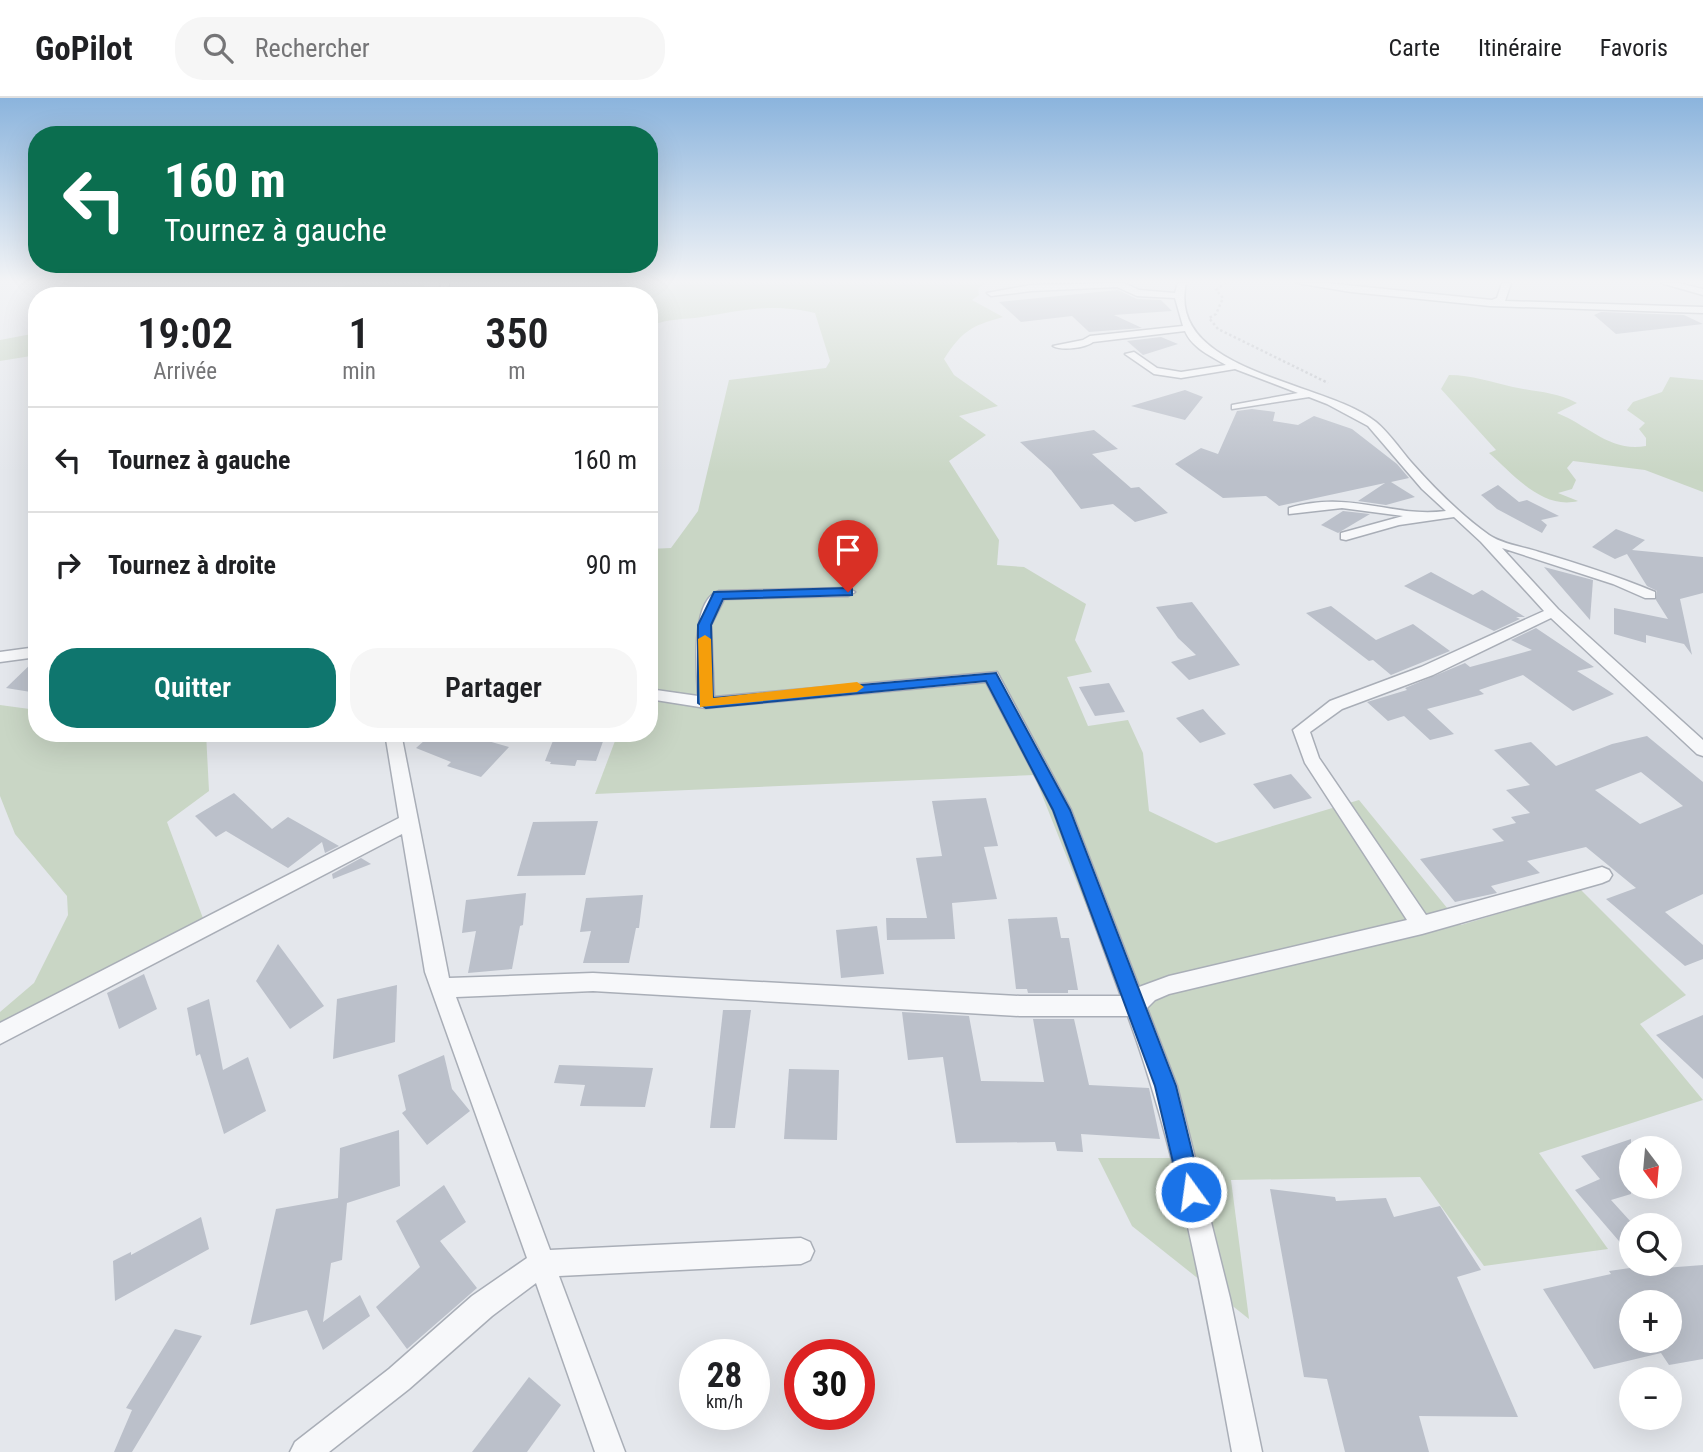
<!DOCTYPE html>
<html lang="fr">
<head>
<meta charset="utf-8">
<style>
	:root { --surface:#fff; --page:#f6f6f6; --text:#202124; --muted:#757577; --line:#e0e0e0; --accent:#0f766e }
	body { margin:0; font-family:"Roboto Condensed",sans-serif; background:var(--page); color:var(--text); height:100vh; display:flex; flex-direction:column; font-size:26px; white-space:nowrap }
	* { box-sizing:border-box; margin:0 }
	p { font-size:23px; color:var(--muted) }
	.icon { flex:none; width:38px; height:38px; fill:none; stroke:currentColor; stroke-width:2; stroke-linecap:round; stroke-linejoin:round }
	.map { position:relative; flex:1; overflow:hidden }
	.drawer { position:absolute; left:28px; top:189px; width:630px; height:455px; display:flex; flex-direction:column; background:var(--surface); border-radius:28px; box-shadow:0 7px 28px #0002 }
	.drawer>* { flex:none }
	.top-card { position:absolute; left:28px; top:28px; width:630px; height:147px; border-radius:28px; box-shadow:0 7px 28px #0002; background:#0b6e4f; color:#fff; overflow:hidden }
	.needle { width:46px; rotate:164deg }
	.tools { position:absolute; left:1619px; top:1038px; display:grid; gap:14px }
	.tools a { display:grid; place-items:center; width:63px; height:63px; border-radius:50%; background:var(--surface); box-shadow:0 7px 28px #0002; font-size:35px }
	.speed { position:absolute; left:679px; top:1241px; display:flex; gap:14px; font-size:35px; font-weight:700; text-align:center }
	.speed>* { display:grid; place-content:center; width:91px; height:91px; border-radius:50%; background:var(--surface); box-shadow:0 7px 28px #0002; line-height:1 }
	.speed small { font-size:18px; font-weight:400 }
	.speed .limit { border:10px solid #d22; background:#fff; color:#111 }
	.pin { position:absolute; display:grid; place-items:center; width:60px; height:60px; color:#fff; margin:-72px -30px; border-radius:50% 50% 50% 0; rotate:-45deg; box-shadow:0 0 7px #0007 }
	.pin .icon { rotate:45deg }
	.me { position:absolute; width:77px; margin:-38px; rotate:346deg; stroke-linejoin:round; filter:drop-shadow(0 0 5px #0008) }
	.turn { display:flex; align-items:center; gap:24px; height:147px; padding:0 21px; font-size:32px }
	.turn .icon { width:91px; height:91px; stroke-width:2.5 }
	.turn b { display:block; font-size:49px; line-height:60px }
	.eta { display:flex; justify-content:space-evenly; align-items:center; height:119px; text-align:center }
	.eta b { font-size:42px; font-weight:600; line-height:49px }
	.button { display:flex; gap:14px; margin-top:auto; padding:14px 21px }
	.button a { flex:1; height:80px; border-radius:28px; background:var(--accent); color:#fff; font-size:28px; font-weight:600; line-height:80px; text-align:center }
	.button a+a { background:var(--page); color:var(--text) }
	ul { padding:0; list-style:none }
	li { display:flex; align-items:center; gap:21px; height:105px; padding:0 21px; border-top:2px solid var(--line) }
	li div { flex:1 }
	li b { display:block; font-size:26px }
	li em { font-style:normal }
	header { display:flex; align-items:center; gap:42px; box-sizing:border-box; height:98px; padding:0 35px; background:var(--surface); border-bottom:2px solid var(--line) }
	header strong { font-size:33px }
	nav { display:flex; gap:38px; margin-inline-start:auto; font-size:24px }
	.search { width:490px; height:63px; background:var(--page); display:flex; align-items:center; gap:18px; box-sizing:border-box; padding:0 24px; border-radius:28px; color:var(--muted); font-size:26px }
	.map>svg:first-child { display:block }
	.green { fill:#c9d6c5 }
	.building { fill:#bbc0ca; fill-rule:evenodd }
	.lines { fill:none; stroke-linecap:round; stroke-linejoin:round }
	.minor-casing { stroke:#a9aeb7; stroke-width:3 }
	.path { stroke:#c2c5cb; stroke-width:2.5; stroke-dasharray:2.5 2.5; stroke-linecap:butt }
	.minor { fill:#f7f8fa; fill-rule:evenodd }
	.route { fill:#1a73e8; stroke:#114b97; stroke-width:2 }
	.slow { fill:#f59e0b }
</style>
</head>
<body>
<header>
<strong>GoPilot</strong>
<div class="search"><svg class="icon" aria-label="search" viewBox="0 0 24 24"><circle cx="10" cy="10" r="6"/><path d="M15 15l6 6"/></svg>Rechercher</div>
<nav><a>Carte</a><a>Itinéraire</a><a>Favoris</a></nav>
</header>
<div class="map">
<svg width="1703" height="1354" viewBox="0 0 1703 1354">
	<rect width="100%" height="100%" fill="#e4e7ec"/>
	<g class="green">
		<polygon points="356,185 425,185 422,198 297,198"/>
		<path d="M 616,185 L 985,185 L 978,190 L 979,197 L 972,202 L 1003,219 C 971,228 962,233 944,261 L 954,277 L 998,308 L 959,318 L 986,337 L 949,363 L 999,442 L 997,467 L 1024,469 L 1086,506 L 1075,542 L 1092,574 L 1067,579 L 1088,628 L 1128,622 L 1143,655 L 1149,713 L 1216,745 L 1359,702 L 1461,827 L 1580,791 L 1686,897 L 1640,926 L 1703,1002 L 1539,1055 L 1608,1151 L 1484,1168 L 1420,1079 L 1231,1082 L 1249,1221 L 1132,1128 L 1098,1060 L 1187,1060 L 1034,677 L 595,696 L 618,635 L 649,635 L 649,451 L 671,450 L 698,413 L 729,282 L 826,270 L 830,263 L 815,215 C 773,205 744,212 702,219 C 682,222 669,220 649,228 L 649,198 L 587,198 Z"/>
		<polygon points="37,235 37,257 0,263 0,242"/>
		<path d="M 1449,277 C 1472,277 1491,284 1513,289 C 1536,294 1556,294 1577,305 L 1557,315 C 1588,327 1611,355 1646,348 L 1646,340 L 1639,331 L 1645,325 L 1627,312 L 1633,304 L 1662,294 L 1670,279 L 1703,282 L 1703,394 L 1645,372 L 1573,363 L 1567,370 L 1576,382 L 1572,391 L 1558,395 L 1578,403 C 1542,412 1513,376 1489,355 L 1496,352 L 1441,291 Z"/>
		<polygon points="0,607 37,612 37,635 206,635 209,693 167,724 207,831 0,933 0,914 34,885 68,817 67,798 15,736 0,698"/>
	</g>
	<g class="building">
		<polygon points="1118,192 1137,201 1161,202 1172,213 1114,217 1142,230 1089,234 1072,218 1021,224 999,204"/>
		<polygon points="1601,214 1684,217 1703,226 1616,236 1594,217"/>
		<polygon points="1161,239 1178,246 1143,257 1127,243"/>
		<polygon points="1185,292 1203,299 1185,322 1131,308"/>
		<polygon points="1252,311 1275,314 1273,323 1298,327 1314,318 1352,331 1397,366 1409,380 1391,384 1415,399 1386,407 1358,403 1385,385 1279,408 1266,398 1223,400 1175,366 1201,350 1218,356 1237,313"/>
		<polygon points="1094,332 1118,351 1092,356 1131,390 1139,389 1168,415 1135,424 1113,406 1081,411 1051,372 1020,344"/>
		<polygon points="1498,387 1519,404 1527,402 1559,418 1541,422 1547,427 1542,435 1497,411 1481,397"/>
		<polygon points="1343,413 1370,416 1338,435 1321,427"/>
		<polygon points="1616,431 1645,442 1632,452 1703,459 1703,495 1680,501 1692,557 1684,546 1646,537 1646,545 1614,536 1614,510 1668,521 1656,502 1657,493 1647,488 1627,456 1615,461 1592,449"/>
		<polygon points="1544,469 1593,482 1590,522"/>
		<polygon points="1431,474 1473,497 1482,492 1525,519 1516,519 1520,521 1494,533 1404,488"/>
		<polygon points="1192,504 1240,567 1189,582 1171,564 1196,557 1178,540 1156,509"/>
		<polygon points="1331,508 1376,542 1413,526 1450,553 1391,577 1373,562 1369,563 1306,515"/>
		<polygon points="1536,530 1594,569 1577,573 1614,596 1573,613 1523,577 1479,592 1484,596 1427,611 1454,636 1430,642 1404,618 1388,623 1367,604 1407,592 1405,590 1465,565 1470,569 1532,552 1511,542"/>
		<polygon points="35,562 37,562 37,595 6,590"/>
		<polygon points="1109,585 1125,614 1095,618 1079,589"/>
		<polygon points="1203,611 1209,618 1226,636 1200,645 1176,620"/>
		<polygon points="433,635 454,635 472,642 474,639 509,649 481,679 447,668 451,664 416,650"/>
		<polygon points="556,635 606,635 596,663 577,662 575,668 550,666 551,664 545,663"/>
		<path d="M 1647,638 L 1703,684 L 1703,796 L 1665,814 L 1703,847 L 1703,861 L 1685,868 L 1606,801 L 1636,790 L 1586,749 L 1527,763 L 1540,775 L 1491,788 L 1497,795 L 1455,804 L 1420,761 L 1504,743 L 1492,731 L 1516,725 L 1511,719 L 1530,715 L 1506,692 L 1530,687 L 1494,652 L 1531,644 L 1556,668 L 1612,646 ZM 1641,674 L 1683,708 L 1640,726 L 1595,692 Z"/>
		<polygon points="1291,676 1312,700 1274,711 1253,686"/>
		<polygon points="234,695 272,731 288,719 339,748 325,755 322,744 288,770 226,733 216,739 195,718"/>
		<polygon points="986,700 998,748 984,749 997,801 952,805 955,841 887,842 886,820 927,820 916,760 942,758 932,703"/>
		<polygon points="598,723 585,777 517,778 533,724"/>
		<polygon points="361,760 371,766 333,781 332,776"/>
		<polygon points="526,795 523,827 520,828 512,871 468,875 476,833 462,835 466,802"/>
		<polygon points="643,797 639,830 636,830 629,865 583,865 591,833 580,834 586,800"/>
		<polygon points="1057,819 1061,840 1069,840 1078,892 1068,892 1068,895 1028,895 1027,891 1016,891 1008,821"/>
		<polygon points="877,828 884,876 841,880 836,832"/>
		<polygon points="278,846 324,908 290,931 256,883"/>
		<polygon points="144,876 157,911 119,931 107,895"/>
		<polygon points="397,887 395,944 333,961 337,901"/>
		<polygon points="209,901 223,972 248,959 266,1013 224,1036 200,956 196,958 187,910"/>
		<polygon points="723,912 751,912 735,1030 710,1030"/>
		<polygon points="902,914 969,918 981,983 1044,984 1033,921 1074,921 1089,987 1149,990 1160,1041 1081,1036 1083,1054 1057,1053 1055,1044 956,1045 943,959 908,962"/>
		<polygon points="1703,917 1703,981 1656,937"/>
		<polygon points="444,957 452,991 470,1013 427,1047 402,1015 406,1012 398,977"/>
		<polygon points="559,967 653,970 645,1009 580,1008 585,987 554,985"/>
		<polygon points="789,971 839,972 837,1042 784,1041"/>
		<polygon points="399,1032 400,1088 347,1105 342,1162 331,1165 323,1224 360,1197 370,1218 323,1252 307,1212 250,1227 276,1111 338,1100 340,1050"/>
		<polygon points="1631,1041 1631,1096 1611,1102 1631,1124 1631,1157 1575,1092 1600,1081 1581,1058"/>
		<polygon points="444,1087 466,1124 440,1143 477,1190 407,1251 376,1209 420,1169 396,1123"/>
		<polygon points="1270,1091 1335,1099 1336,1103 1386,1100 1394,1119 1440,1108 1481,1172 1457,1179 1518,1319 1419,1318 1429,1354 1345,1354 1327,1281 1304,1279"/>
		<polygon points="201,1119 209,1151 115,1203 113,1163 131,1154 131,1157"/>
		<path d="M 1703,1167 L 1703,1261 L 1669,1267 L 1661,1255 L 1594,1271 L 1543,1191 L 1611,1176 L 1609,1173 L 1644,1168 L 1651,1171 ZM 1631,1204 L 1670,1204 L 1670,1242 L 1631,1242 Z"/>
		<polygon points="175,1231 202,1238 132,1354 114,1354 132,1312 126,1310"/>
		<polygon points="529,1279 561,1307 527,1354 472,1354"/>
	</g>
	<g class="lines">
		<defs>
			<g id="minor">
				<polygon points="441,185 449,185 448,198 440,198"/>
				<path d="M 1124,185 L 1139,192 L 1175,195 L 1178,185 L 1186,185 C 1166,275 1326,283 1376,324 C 1389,335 1400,351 1411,364 C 1434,390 1461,417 1489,437 C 1502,446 1524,449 1539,454 C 1579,466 1617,478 1655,494 L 1655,500 L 1645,500 L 1613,486 L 1502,450 L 1558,511 L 1703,642 L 1703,658 L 1697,656 L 1551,520 L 1433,577 L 1342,611 L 1310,634 L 1319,660 L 1426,817 L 1602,769 L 1609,772 L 1612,777 L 1609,782 L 1602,785 L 1422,836 L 1169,896 L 1155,902 L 1147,910 L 1177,988 L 1230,1200 L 1262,1354 L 1232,1354 C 1205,1207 1179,1058 1128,918 L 1020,918 L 593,893 L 456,899 L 550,1152 L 801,1140 L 810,1144 L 814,1153 L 810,1162 L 801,1166 L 559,1178 L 625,1354 L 595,1354 L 536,1185 L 492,1218 L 409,1291 L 329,1354 L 290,1354 L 295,1344 L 389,1271 L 472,1198 L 527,1160 L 425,874 L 402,736 L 0,946 L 0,925 L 399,720 L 385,635 L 401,635 L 449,880 L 593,875 L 1020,898 L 1121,898 L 1053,712 L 986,584 L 706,610 L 649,601 L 649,591 L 698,598 C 697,574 690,502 719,493 L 848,490 L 855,494 L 848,498 L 724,501 L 711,527 L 714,599 L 997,574 L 1071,712 L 1139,889 L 1169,878 L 1407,822 L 1305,665 L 1293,632 L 1330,603 L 1421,569 L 1544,513 L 1481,444 L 1454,419 L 1399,427 L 1346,442 L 1341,441 L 1341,435 L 1403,418 L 1342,410 L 1289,416 L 1289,410 C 1351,392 1391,420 1446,413 L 1422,391 L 1368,328 L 1327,306 L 1309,299 L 1232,311 L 1232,307 L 1298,295 L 1235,271 L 1181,280 L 1154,276 L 1125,256 L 1134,254 L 1157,270 L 1181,274 L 1226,267 C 1211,258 1192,250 1185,233 L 1093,244 C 1085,250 1062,253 1053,248 L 1083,242 L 1090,238 L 1183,228 L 1175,200 L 1137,198 L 1117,189 L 1031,193 L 991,198 L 987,195 L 1031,187 Z"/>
				<polygon points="1297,185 1326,185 1492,202 1497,200 1502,185 1511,185 1505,203 1703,209 1703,215 1490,208 1351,194"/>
				<polygon points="1661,185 1678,185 1703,191 1703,197"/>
				<polygon points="37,549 37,559 0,564 0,554"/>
			</g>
		</defs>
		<use href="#minor" class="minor-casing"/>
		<polyline class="path" points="1226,185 1216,192 1223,200 1216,216 1209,220 1218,231 1328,285"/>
		<use href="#minor" class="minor"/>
	</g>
	<linearGradient id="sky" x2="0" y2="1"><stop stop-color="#8bb4dd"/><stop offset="0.49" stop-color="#f3f4f6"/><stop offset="1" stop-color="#f3f4f6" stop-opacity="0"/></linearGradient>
	<rect width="1703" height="375" fill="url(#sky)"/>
	<polygon class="route" points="848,490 852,491 852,497 723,501 711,527 713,600 996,575 1070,712 1176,988 1202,1094 1199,1102 1191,1106 1183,1102 1180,1094 1155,988 1053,712 986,583 706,610 698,605 698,527 714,494"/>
	<polygon class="slow" points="705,537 711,541 713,600 857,584 864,589 857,594 700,609 698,541"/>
</svg>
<div class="tools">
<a><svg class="needle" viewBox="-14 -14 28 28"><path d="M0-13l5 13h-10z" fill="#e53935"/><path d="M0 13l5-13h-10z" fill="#757577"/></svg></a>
<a><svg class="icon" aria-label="search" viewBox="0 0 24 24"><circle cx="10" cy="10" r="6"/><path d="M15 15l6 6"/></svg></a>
<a>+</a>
<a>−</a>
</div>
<div class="speed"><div>28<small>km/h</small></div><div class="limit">30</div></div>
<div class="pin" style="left:848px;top:494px;background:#d93025"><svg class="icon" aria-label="arrive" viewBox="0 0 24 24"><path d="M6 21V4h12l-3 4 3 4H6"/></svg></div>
<svg class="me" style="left:1191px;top:1094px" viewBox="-20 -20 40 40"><circle r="17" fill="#1a73e8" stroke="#fff" stroke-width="3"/><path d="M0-11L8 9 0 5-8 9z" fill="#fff"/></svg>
<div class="top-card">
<div class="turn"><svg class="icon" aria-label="left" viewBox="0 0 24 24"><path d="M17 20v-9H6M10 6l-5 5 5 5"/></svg><div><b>160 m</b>Tournez à gauche</div></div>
</div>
<section class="drawer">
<div class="eta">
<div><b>19:02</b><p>Arrivée</p></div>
<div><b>1</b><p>min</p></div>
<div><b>350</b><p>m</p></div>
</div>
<ul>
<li><svg class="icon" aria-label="left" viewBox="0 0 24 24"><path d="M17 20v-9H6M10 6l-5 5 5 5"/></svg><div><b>Tournez à gauche</b></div><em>160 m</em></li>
<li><svg class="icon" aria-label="right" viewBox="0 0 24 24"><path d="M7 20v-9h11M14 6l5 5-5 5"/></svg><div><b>Tournez à droite</b></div><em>90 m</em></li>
</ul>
<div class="button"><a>Quitter</a><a>Partager</a></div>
</section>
</div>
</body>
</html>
